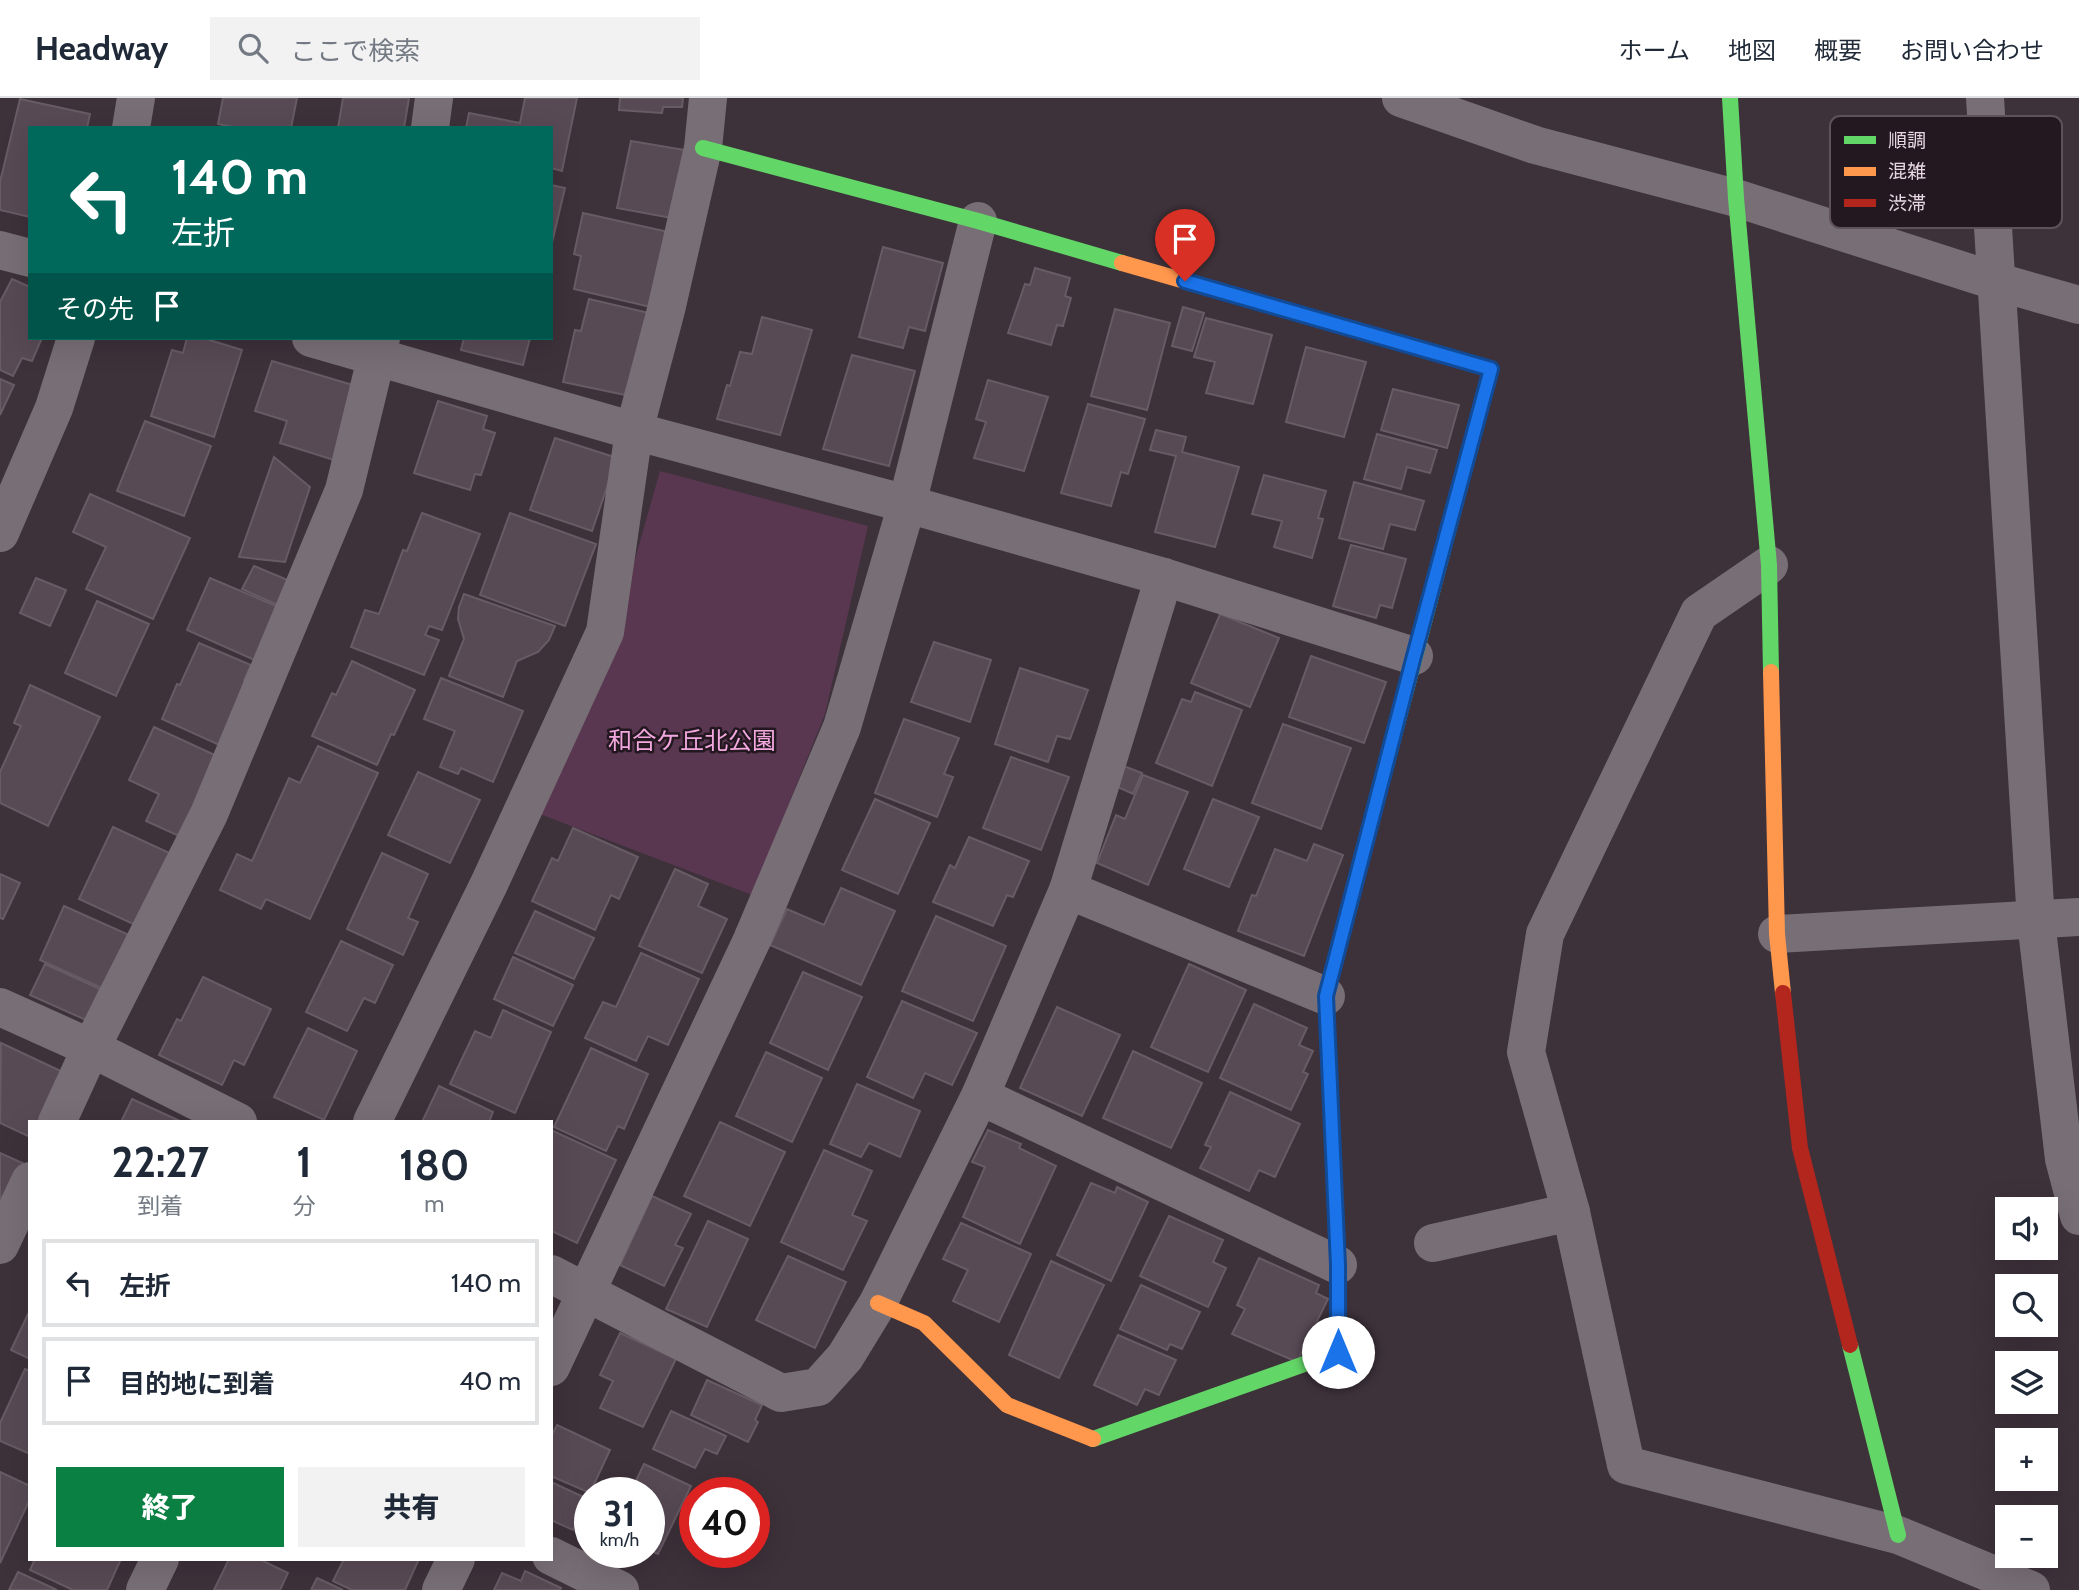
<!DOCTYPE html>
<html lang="ja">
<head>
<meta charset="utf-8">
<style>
	:root { --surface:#fff; --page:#f2f2f3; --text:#1f2937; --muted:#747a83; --line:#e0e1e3; --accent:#0b8043 }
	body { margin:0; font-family:Cabin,"Noto Sans JP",sans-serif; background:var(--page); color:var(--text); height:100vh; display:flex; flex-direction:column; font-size:26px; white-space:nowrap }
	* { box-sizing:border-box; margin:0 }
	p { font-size:23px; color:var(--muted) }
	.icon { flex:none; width:38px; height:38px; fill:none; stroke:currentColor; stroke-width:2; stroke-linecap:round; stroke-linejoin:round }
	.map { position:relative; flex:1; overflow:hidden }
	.drawer { position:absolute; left:28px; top:1022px; width:525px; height:441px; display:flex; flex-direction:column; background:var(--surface); border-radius:0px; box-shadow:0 7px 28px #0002 }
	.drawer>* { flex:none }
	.top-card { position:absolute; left:28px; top:28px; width:525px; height:214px; border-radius:0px; box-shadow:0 7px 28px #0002; background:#00695c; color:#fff; overflow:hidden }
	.fabs { position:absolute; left:1995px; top:1099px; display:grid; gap:14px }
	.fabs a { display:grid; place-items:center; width:63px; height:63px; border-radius:0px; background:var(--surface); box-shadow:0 7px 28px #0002; font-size:35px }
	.speed { position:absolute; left:574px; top:1379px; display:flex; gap:14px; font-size:35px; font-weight:700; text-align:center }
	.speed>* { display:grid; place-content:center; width:91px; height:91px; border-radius:50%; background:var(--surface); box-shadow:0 7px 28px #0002; line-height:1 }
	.speed small { font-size:18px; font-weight:400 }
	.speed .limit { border:10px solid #d22; background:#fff; color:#111 }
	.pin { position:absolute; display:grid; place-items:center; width:60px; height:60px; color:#fff; margin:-72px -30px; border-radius:50% 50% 50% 0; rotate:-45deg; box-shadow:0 0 7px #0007 }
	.pin .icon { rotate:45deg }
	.me { position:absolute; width:77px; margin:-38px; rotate:0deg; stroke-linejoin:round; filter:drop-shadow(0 0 5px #0008) }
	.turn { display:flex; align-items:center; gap:24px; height:147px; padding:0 28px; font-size:32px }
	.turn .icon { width:91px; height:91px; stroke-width:2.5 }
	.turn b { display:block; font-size:49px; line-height:60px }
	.then { display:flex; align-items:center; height:66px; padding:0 28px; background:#0003; gap:14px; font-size:26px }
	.eta { display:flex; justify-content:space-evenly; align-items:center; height:119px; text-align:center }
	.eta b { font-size:42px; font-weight:800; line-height:49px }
	.button { display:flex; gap:14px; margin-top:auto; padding:14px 28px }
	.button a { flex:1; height:80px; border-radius:0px; background:var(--accent); color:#fff; font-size:28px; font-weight:800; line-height:80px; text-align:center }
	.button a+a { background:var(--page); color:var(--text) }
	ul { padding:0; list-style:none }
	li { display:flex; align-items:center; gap:21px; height:88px; margin:0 14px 10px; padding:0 14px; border:4px solid var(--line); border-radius:0px }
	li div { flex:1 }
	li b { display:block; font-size:26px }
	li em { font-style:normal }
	header { display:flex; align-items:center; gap:42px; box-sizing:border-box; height:98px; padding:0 35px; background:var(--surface); border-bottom:2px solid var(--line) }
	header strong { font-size:33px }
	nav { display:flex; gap:38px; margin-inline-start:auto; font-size:24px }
	.search { width:490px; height:63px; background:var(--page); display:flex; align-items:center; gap:18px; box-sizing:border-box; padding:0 24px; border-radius:0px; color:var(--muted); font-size:26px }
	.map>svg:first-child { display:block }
	.green { fill:#593750 }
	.building { fill:#584a55; stroke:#675b64; stroke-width:2 }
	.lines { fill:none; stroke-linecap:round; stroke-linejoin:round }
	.street { stroke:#786f76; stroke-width:38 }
	.fast { stroke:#63d668; stroke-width:16 }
	.slow { stroke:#ff974d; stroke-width:16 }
	.jam { stroke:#b3261e; stroke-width:16 }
	.route-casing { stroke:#114b97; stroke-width:18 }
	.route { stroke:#1a73e8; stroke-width:12 }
	.labels { text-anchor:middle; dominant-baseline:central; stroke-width:5; stroke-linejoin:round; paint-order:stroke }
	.park-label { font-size:24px; fill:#f2a8df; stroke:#231720 }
	.key { fill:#231720; stroke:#5e515a; stroke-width:2 }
	.key-label { font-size:19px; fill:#e7d7e2 }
</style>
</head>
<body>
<header>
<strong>Headway</strong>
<div class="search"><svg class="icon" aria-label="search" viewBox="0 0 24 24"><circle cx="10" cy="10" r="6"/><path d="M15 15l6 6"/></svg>ここで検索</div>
<nav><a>ホーム</a><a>地図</a><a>概要</a><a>お問い合わせ</a></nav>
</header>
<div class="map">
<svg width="2079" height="1492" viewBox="0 0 2079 1492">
	<rect width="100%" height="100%" fill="#3d313a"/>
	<polygon class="green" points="660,373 868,428 825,616 752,797 537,715 614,535"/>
	<g class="building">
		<polygon points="223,0 297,0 291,30 238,30 218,26"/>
		<polygon points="343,0 409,0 404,30 338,30"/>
		<polygon points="525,0 577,0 562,73 551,70 551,30 466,30 469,15 520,25"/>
		<polygon points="620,0 683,0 682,9 663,9 662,15 619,12"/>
		<polygon points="20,1 90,16 87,30 30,30 30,119 0,112 0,84"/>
		<polygon points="631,43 685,52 672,120 617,110"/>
		<polygon points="551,87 565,90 551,149"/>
		<polygon points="583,115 673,135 655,210 574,191 581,158 574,156"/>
		<polygon points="883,149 943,165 925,233 909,229 903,250 859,239"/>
		<polygon points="1035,170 1070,180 1065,198 1071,200 1063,228 1057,227 1051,247 1008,235 1025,186 1030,187"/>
		<polygon points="12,181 30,189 30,240 42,240 32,263 22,260 13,278 0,272 0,204"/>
		<polygon points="589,201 649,215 630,298 563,284 575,232 581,233"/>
		<polygon points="1183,209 1204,215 1192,253 1172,248"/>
		<polygon points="1115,211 1170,225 1147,312 1091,298"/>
		<polygon points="762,219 812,232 780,337 717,321 727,287 730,288 740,254 752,256"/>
		<polygon points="1206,220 1272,237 1253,306 1206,295 1215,264 1194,259"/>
		<polygon points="187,240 203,240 242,252 214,339 151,318 172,252 183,255"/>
		<polygon points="464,240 530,240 523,267 461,252"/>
		<polygon points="1306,249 1366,264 1344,339 1286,324"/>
		<polygon points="852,257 915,273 889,368 823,351"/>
		<polygon points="272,263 356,288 334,362 280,345 287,323 255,313"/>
		<polygon points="0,281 14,287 0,317"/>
		<polygon points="988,282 1048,299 1024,373 974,360 986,324 976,321"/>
		<polygon points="1393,291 1459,307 1447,350 1381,332"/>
		<polygon points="438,303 487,318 483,331 495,335 481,377 475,376 470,392 414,375"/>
		<polygon points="1088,306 1145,321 1128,376 1121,374 1111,408 1061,395"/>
		<polygon points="145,323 211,348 184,418 117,393"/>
		<polygon points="1156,332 1186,339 1182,354 1239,369 1215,449 1155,434 1176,358 1150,352"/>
		<polygon points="1377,336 1437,352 1430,375 1407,369 1401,391 1364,381"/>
		<polygon points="555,340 617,360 592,433 530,412"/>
		<polygon points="274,359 310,389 285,464 239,459"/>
		<polygon points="1264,377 1326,393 1318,420 1323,421 1312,460 1274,449 1282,423 1252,416"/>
		<polygon points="1354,384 1424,403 1415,432 1390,426 1383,451 1339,440"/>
		<polygon points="90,396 190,440 153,521 86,491 106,449 73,434"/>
		<polygon points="422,415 480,436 442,532 429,528 425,537 439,542 424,577 351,549 365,512 379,516 403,452 407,453"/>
		<polygon points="510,415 596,446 565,528 480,497"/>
		<polygon points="1351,447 1406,461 1392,510 1380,507 1376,520 1333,508"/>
		<polygon points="254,468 302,488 291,513 242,491"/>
		<polygon points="36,480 66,492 50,528 20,515"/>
		<polygon points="210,480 283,511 259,564 187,532"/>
		<polygon points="464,496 555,528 549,542 538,554 517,563 503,599 449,578 464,541 458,521 459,509"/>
		<polygon points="97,503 149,526 116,598 65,575"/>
		<polygon points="1220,516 1279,540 1250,609 1191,585"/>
		<polygon points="934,544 991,562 970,624 911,604"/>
		<polygon points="199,545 251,567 244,582 257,588 228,651 162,621 177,586 180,587"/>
		<polygon points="1311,558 1386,584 1364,645 1289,619"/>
		<polygon points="352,563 415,592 394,637 391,636 377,667 312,638 332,595 336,597"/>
		<polygon points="1020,570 1088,592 1070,641 1057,638 1048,664 995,646"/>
		<polygon points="441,580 523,613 493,684 461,670 458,676 440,669 455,633 424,621"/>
		<polygon points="30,587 100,619 48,728 0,705 0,674 21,628 14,625"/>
		<polygon points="1195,594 1242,612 1212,688 1156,665 1182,601 1191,604"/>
		<polygon points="904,621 959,640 944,676 953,679 937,719 875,695"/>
		<polygon points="1283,626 1351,650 1321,731 1252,705"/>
		<polygon points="154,629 217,658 179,738 146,723 159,696 129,682"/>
		<polygon points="318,648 378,675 310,821 266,801 261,811 220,792 237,756 252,763 289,680 300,685"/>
		<polygon points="1011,659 1069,679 1041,752 983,730"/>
		<polygon points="1121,667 1142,675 1133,696 1113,687"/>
		<polygon points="418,674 480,702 450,765 388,737"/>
		<polygon points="1143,677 1188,694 1148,787 1097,765 1116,717 1125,721"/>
		<polygon points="875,701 930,725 898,796 842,772"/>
		<polygon points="1213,701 1259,719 1229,789 1184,771"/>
		<polygon points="113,729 178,759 144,831 79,801"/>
		<polygon points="573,730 638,759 619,801 611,797 595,832 532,803 552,760 558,763"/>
		<polygon points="969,739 1029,763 1013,799 1007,797 993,828 933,804 950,767 955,770"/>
		<polygon points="1314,746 1343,757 1304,858 1238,833 1252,797 1256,798 1275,751 1307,763"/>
		<polygon points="382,755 428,776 408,820 418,824 403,857 347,831"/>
		<polygon points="675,771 708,786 698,808 727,821 702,875 639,848"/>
		<polygon points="0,776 20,785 3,821 0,820"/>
		<polygon points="841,790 895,813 861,887 770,847 787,811 824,827"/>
		<polygon points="64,808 138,841 113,895 40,862"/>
		<polygon points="535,813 594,840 574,881 515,855"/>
		<polygon points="936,818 1006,848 973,923 902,893"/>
		<polygon points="341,843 393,867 375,905 364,900 347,933 306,914"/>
		<polygon points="641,855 699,881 668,947 648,938 636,963 585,940 603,904 616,909"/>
		<polygon points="513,859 573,887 553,928 494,901"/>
		<polygon points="45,866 100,891 86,922 30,897"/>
		<polygon points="1189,866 1246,892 1208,974 1151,949"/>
		<polygon points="803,874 862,899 828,972 770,945"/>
		<polygon points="203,879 271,911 244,967 234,962 222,987 159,957 177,921 181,923"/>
		<polygon points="902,903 977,935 952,987 925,975 913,1000 867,979"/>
		<polygon points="1254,906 1307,930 1299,947 1313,953 1303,974 1308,976 1291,1012 1220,980"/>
		<polygon points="1057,909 1120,937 1082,1018 1020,990"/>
		<polygon points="503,912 551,934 515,1015 450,986 475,933 491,940"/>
		<polygon points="308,930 357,953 324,1022 274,999"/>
		<polygon points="1,945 65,975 42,1024 30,1024 30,1039 0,1025"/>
		<polygon points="591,950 648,976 624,1031 618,1028 606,1053 554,1029"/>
		<polygon points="1133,953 1202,985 1171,1050 1103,1020"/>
		<polygon points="766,954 822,980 792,1044 736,1018"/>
		<polygon points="857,986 920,1013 900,1059 869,1045 861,1059 830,1046"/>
		<polygon points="439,988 493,1014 489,1024 422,1024"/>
		<polygon points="1230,994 1300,1026 1275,1079 1259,1072 1249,1093 1200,1070 1211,1049 1205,1047"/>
		<polygon points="132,1001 182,1024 121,1024"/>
		<polygon points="720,1024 785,1054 750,1128 684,1098"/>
		<polygon points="551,1032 616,1062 577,1145 552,1133 551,1135"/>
		<polygon points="988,1032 1021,1046 1019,1050 1056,1068 1020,1146 963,1119 985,1069 972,1064"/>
		<polygon points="824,1052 872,1073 852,1117 867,1123 843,1172 781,1144"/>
		<polygon points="0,1055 29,1068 12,1105 0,1100"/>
		<polygon points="1091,1085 1115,1095 1117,1089 1148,1104 1111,1183 1057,1157"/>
		<polygon points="652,1098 691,1116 675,1147 683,1150 664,1188 620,1167"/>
		<polygon points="1169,1118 1223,1142 1213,1164 1226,1170 1208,1209 1140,1178"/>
		<polygon points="708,1123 748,1141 707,1229 666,1211"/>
		<polygon points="961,1125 1031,1156 999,1224 953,1203 968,1172 943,1161"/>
		<polygon points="788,1158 846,1184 815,1250 756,1222"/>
		<polygon points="1259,1160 1319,1187 1316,1195 1328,1201 1297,1264 1232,1236 1245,1211 1237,1207"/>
		<polygon points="1051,1163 1104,1187 1059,1280 1009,1257"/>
		<polygon points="1141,1187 1200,1214 1182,1251 1170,1246 1167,1252 1120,1231"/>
		<polygon points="28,1216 30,1217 30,1261 11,1252"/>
		<polygon points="620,1235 676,1261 643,1329 600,1310 613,1283 600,1277"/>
		<polygon points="1118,1237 1176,1262 1159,1297 1145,1291 1137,1307 1094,1287"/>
		<polygon points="25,1271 30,1273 30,1356 0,1343 0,1325"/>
		<polygon points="707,1282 762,1307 755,1322 758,1324 748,1344 691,1317"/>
		<polygon points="671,1313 726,1338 717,1356 705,1351 695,1370 653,1351"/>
		<polygon points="557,1327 610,1352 590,1395 551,1378 551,1339"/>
		<polygon points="644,1366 691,1388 658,1456 649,1452 649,1395 630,1395"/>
		<polygon points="0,1374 30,1388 30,1401 0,1465"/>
		<polygon points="551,1384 588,1401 573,1432 551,1422"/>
		<polygon points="35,1461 121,1461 107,1492 73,1492 30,1472"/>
		<polygon points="229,1461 259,1461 288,1475 280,1492 214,1492"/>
		<polygon points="344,1461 419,1461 405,1492 352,1492 333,1483"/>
		<polygon points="525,1473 561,1490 560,1492 494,1492 502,1475 521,1483"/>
		<polygon points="18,1474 57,1492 9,1492"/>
		<polygon points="317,1480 343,1492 311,1492"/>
	</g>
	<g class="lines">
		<g class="street">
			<polyline points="1401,0 1535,47 1736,100 1998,184 2079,207"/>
			<polyline points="1985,0 2036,823 2064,1061 2079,1118"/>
			<polyline points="131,30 136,0"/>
			<polyline points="430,30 434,0"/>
			<polyline points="0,152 30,160"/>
			<polyline points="311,240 634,333 907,406 1164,479 1414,558"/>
			<polyline points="0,435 54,310 76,240"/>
			<polyline points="1769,467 1699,515 1545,836 1526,954 1571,1114 1626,1367 1898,1437 2031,1492"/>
			<polyline points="1068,792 1326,898"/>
			<polyline points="1777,836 2079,819"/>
			<polyline points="0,909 91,950 238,1024"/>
			<polyline points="980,998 1338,1167"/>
			<polyline points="57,1024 91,950 209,716 344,392 381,240"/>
			<polyline points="372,1024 489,786 605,534 634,333 666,212 703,50 708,0"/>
			<polyline points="1433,1145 1571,1114"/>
			<polyline points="0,1147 30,1083"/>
			<polyline points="551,1176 781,1295 818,1289 845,1259 878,1205 980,998 1068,792 1164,479"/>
			<polyline points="551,1269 752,842 842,629 907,406 978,123"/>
			<polyline points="551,1458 620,1492"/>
			<polyline points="145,1492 160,1461"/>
			<polyline points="441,1492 456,1461"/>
		</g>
		<g class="fast">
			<polyline points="1730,0 1736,100 1769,467 1771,574"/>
			<polyline points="703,50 978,123 1122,165"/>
			<polyline points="1351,800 1491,271 1416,249"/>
			<polyline points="1850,1247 1898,1437"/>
			<polyline points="1093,1341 1338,1254 1338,1167 1335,1094"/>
		</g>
		<g class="slow">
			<polyline points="1122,165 1416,249"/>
			<polyline points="1771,574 1777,836 1783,895"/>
			<polyline points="1335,1094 1326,898 1351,800"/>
			<polyline points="878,1205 924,1225 1007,1307 1093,1341"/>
		</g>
		<polyline class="jam" points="1783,895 1800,1050 1850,1247"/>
	</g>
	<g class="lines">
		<defs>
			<polyline id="route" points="1185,183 1491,271 1414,558 1326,898 1338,1167 1338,1254"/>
		</defs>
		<use href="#route" class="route-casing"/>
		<use href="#route" class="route"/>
	</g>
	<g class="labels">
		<g class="park-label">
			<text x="692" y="642">和合ケ丘北公園</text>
		</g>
	</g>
	<rect x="1830" y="18" width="232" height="112" rx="10" class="key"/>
	<rect x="1844" y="38" width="32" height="8" fill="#63d668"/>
	<rect x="1844" y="69" width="32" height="9" fill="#ff974d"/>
	<rect x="1844" y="101" width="32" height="8" fill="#b3261e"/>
	<g class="key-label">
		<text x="1888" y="49">順調</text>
		<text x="1888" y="80">混雑</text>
		<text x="1888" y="112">渋滞</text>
	</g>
</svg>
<div class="fabs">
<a><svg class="icon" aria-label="sound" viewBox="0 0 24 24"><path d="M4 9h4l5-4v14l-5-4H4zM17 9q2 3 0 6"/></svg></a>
<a><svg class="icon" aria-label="search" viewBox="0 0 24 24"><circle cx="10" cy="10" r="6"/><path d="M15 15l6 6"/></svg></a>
<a><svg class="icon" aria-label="layers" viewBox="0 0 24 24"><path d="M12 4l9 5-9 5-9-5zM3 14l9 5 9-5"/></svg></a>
<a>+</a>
<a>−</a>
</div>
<div class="speed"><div>31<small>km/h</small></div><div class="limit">40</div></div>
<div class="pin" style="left:1185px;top:183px;background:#d93025"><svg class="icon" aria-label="arrive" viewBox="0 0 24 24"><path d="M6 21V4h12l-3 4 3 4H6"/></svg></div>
<svg class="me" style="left:1338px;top:1254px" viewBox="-20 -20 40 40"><circle r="19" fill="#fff"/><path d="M0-13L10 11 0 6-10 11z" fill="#1a73e8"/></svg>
<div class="top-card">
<div class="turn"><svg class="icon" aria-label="left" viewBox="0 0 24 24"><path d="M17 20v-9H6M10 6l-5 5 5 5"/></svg><div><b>140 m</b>左折</div></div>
<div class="then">その先<svg class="icon" aria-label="arrive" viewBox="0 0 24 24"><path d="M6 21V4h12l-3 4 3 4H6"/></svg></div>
</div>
<section class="drawer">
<div class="eta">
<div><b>22:27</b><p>到着</p></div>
<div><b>1</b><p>分</p></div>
<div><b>180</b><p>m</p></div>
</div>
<ul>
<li><svg class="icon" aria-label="left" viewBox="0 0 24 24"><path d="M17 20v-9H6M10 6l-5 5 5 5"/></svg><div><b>左折</b></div><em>140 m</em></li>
<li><svg class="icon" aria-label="arrive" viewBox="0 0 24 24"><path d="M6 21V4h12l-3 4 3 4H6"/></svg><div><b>目的地に到着</b></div><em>40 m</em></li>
</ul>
<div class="button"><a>終了</a><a>共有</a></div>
</section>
</div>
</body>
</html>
